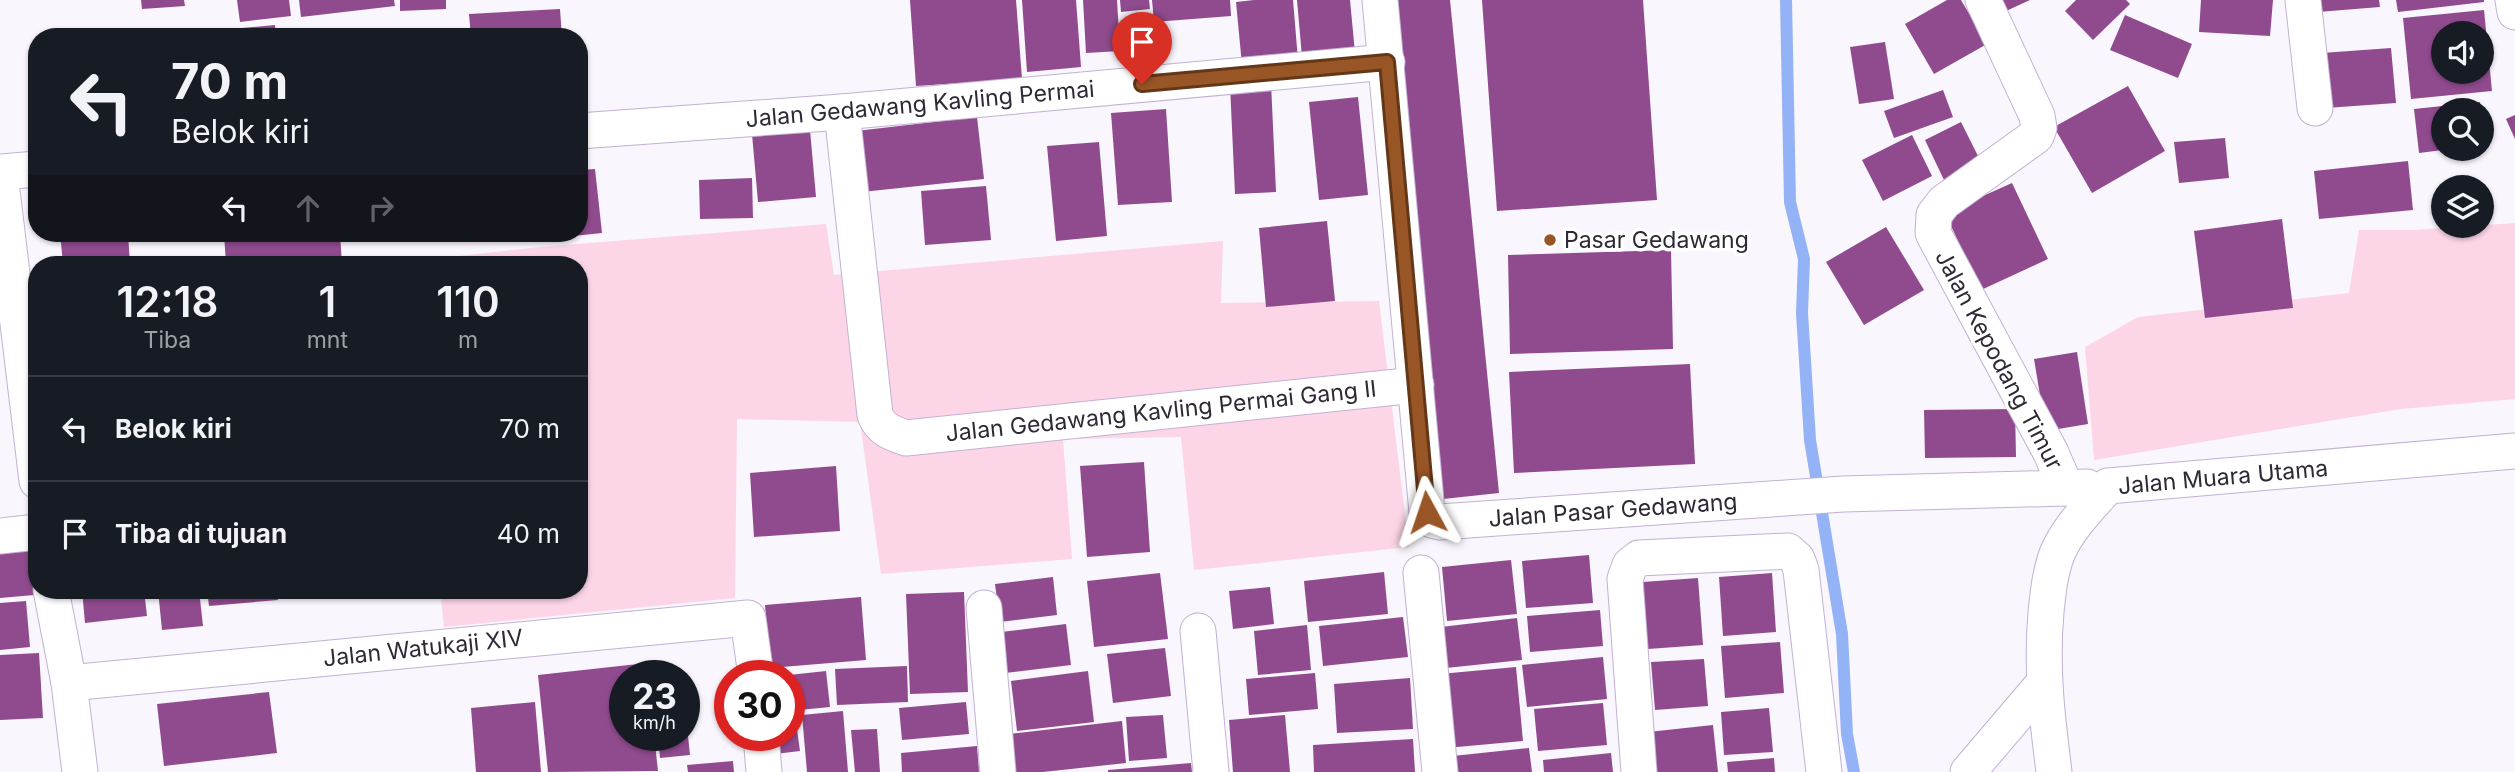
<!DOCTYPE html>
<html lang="id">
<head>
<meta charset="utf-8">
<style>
	:root { --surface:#171b24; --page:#20242c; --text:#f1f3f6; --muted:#9ea1a6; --line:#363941 }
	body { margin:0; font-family:Inter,sans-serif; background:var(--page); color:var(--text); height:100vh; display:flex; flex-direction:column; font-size:26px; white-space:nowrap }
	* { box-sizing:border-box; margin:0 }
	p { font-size:23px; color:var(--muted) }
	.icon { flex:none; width:38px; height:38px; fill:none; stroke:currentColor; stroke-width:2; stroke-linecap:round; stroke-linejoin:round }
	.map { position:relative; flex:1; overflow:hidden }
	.side { position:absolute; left:28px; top:256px; width:560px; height:343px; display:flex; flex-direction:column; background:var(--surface); border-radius:28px; box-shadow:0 2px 5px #0004 }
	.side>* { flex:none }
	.top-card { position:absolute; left:28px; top:28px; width:560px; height:214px; border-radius:28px; box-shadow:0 2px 5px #0004; background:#171b24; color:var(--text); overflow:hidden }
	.buttons { position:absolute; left:2431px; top:21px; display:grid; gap:14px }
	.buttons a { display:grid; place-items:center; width:63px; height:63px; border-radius:50%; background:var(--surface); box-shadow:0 2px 5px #0004; font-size:35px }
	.speed { position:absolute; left:609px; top:660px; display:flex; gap:14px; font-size:35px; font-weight:700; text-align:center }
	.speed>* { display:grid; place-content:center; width:91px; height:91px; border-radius:50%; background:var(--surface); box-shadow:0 2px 5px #0004; line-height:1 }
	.speed small { font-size:18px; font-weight:400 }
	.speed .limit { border:10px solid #d22; background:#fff; color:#111 }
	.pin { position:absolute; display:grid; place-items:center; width:60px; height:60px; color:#fff; margin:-72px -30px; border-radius:50% 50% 50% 0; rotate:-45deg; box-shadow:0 0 7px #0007 }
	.pin .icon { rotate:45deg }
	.me { position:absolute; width:77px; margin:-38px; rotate:355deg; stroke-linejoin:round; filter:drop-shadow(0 0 5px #0008) }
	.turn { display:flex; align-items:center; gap:24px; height:147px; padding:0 28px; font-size:32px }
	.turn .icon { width:91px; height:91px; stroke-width:2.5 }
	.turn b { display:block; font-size:49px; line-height:60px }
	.lanes { display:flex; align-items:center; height:66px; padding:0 28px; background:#0003; justify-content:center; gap:35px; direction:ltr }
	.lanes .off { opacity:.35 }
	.eta { display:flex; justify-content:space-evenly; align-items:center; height:119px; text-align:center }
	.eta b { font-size:42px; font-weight:600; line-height:49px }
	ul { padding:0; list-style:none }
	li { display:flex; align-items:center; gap:21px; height:105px; padding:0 28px; border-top:2px solid var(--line) }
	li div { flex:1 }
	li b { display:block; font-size:26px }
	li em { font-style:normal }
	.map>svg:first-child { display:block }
	.green { fill:#fcd6e7 }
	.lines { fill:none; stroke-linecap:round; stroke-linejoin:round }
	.stream { stroke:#94b2f6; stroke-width:12 }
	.building { fill:#904b8e; fill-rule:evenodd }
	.street-casing { stroke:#c2b1d3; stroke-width:37 }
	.street { stroke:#fff; stroke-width:35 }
	.route-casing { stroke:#633718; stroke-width:18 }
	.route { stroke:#985525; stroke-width:12 }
	.poi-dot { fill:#985525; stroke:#fff; stroke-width:2.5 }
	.labels { text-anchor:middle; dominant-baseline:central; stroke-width:7; stroke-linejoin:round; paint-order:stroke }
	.street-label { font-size:23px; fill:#2f2936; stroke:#fff }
	.poi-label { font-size:23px; fill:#2f2936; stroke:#fff; text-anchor:start }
</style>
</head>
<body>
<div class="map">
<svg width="2515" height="772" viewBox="0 0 2515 772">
	<rect width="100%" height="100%" fill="#f9f6fd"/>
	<g class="green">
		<polygon points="2515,223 2515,399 2401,409 2094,460 2085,347 2138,317 2349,293 2359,230 2412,230"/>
		<polygon points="826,224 834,275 1223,241 1221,303 1379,301 1409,547 1194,570 1181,437 1063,439 1072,559 881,574 860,422 737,419 735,598 444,627 440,590 579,590 579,264 388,264 540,247"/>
	</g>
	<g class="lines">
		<polyline class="stream" points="1786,0 1790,202 1804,259 1802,313 1810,440 1842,634 1847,734 1854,772"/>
	</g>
	<g class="building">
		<polygon points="141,0 184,0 185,6 142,9"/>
		<polygon points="237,0 289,0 291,16 240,22"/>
		<polygon points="299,0 394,0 395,6 301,17"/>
		<polygon points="400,0 446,0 446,9 400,11"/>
		<polygon points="910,0 1016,0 1022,79 916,86"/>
		<polygon points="1022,0 1076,0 1081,67 1027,72"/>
		<polygon points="1083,0 1117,0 1120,51 1086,53"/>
		<polygon points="1120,0 1149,0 1150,9 1121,12"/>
		<polygon points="1152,0 1230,0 1231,16 1154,22"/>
		<polygon points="1254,0 1293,0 1298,60 1242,65 1236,2"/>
		<polygon points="1297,0 1350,0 1355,53 1302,57"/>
		<polygon points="1394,0 1450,0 1499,493 1443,499"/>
		<polygon points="1482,0 1643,0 1657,200 1497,211"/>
		<polygon points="1947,0 1961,0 1987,44 1934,74 1905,24"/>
		<polygon points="1986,0 2030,0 1993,17"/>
		<polygon points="2076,0 2126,0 2130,4 2093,40 2065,11"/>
		<polygon points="2201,0 2273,0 2270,36 2199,32"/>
		<polygon points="2317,0 2379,0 2380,7 2318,12"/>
		<polygon points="2396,0 2484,0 2484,2 2398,12"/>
		<polygon points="560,9 562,37 471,37 469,14"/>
		<path d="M 2484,10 L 2492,91 L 2411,99 L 2403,18 ZM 2443,33 L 2482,33 L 2482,72 L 2443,72 Z"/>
		<polygon points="2125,15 2192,44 2178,78 2110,50"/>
		<polygon points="275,25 276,37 219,37 219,30"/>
		<polygon points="1885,42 1894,99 1859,104 1850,47"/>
		<polygon points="2391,48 2396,103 2326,108 2322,53"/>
		<polygon points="1271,83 1276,192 1235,194 1230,85"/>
		<polygon points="2128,86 2165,151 2092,193 2054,127"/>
		<polygon points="1943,90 1953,117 1894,138 1884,111"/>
		<polygon points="1358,97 1368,195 1319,200 1309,102"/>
		<polygon points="2480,102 2481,110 2443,110 2443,150 2419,153 2414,109"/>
		<polygon points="1166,109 1172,202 1118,205 1111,113"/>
		<polygon points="2515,115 2515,139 2506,119"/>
		<polygon points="977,117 984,179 862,192 856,131"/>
		<polygon points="1961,122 1981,162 1944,180 1925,140"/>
		<polygon points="810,130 816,197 758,202 752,134"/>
		<polygon points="1912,135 1932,176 1883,201 1862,160"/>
		<polygon points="2225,138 2229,178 2179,183 2174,142"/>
		<polygon points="1099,142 1107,236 1056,241 1047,146"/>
		<polygon points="2408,161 2413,210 2319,219 2314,171"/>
		<polygon points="595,169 602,233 545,239 545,233 579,233 579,170"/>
		<polygon points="752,178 753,218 700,219 699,180"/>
		<polygon points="2012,183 2048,259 1981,290 1945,213"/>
		<polygon points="986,186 991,240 925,245 921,191"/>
		<polygon points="2282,219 2293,308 2205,318 2194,231"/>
		<polygon points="1327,221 1335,301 1266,307 1259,228"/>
		<polygon points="1886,227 1924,290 1864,325 1826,262"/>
		<polygon points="60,233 128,233 130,264 63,264"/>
		<polygon points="224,233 340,233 342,264 226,264"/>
		<polygon points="1671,250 1673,349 1510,354 1508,255"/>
		<polygon points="2077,352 2088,424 2046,431 2034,359"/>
		<polygon points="1690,364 1695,464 1514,473 1509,372"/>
		<polygon points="2015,409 2016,457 1925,458 1924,410"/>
		<polygon points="1144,462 1150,552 1087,557 1080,466"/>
		<polygon points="836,466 840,531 754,537 750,473"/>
		<polygon points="30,537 34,595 0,598 0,540"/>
		<polygon points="1589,555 1593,603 1526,608 1522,561"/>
		<polygon points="1511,560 1517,614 1447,621 1442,567"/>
		<polygon points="1384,572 1388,614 1308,622 1304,581"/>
		<polygon points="1160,573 1168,639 1094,647 1087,581"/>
		<polygon points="1772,573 1776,632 1723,636 1719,577"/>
		<polygon points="1053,577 1057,615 1000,622 995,584"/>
		<polygon points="1698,578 1703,645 1648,649 1643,582"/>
		<polygon points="1270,587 1274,624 1233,629 1229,591"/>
		<polygon points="82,590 144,590 147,616 85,623"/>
		<polygon points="158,590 199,590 203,626 162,630"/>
		<polygon points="207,590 277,590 278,600 209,606"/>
		<polygon points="373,590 422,590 423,592 373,595"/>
		<polygon points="964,592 968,692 910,694 906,594"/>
		<polygon points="861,597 866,660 770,668 765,605"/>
		<polygon points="26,601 30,647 0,650 0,603"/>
		<polygon points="1600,610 1603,646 1530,652 1527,616"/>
		<polygon points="1403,617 1408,657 1323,666 1319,626"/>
		<polygon points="1517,618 1522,660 1446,668 1441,627"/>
		<polygon points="1066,624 1071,665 1005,673 1001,632"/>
		<polygon points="1307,625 1311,670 1258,675 1254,631"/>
		<polygon points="1780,642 1784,693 1725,698 1721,646"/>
		<polygon points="1165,648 1171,696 1113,703 1107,654"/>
		<polygon points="39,653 43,718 0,720 0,655"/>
		<polygon points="1603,657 1607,699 1527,707 1522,665"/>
		<polygon points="1704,659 1708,706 1655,710 1651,662"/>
		<polygon points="647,663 648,676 625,676 625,735 654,735 658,771 548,772 538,675"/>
		<polygon points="907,666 908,702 837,705 835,669"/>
		<polygon points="1516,667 1523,741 1446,748 1440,674"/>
		<polygon points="826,671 830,707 789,711 789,675"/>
		<polygon points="1088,671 1094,722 1017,731 1011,681"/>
		<polygon points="1315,673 1318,709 1249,715 1246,679"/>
		<polygon points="1410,678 1413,729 1337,733 1334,684"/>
		<polygon points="269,692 277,753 164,766 157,704"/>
		<polygon points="535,702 541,772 476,772 471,708"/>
		<polygon points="966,702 969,734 902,740 899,708"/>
		<polygon points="1603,703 1607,745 1538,751 1534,709"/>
		<polygon points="1769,708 1773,752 1724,755 1721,712"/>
		<polygon points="843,711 848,772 807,772 802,715"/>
		<polygon points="1163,715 1167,758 1129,761 1126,717"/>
		<polygon points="1285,715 1290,772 1233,772 1229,720"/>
		<polygon points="684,717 686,717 690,755 660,758 658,735 684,735"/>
		<polygon points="1122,721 1126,763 1043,772 1013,772 1009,734"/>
		<polygon points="796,722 800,751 775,754 772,735 789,735 789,723"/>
		<polygon points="1713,725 1718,772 1643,772 1639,733"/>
		<polygon points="877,729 880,772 855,772 851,730"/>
		<polygon points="1413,739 1415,772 1314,772 1313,745"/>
		<polygon points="977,746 979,772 902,772 901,753"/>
		<polygon points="1529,748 1532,772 1455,772 1453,756"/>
		<polygon points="1611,753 1613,772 1544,772 1543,760"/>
		<polygon points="1774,758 1775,772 1728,772 1727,762"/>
		<polygon points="733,761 734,772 688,772 687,765"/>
		<polygon points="1191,763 1192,772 1108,772 1108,770"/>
	</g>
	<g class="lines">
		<defs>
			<g id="street">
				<polyline points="1380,0 1427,512 1432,520 1440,522 1843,494 2066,488"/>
				<polyline points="1983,0 2037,116 2039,128 2036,136 1944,202 1934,215 1933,233 2051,453 2066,488 2087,487"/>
				<polyline points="2303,0 2315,108"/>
				<polyline points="2513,0 2515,12"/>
				<path d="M 842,112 L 875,415 C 881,430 892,433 906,438 L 1416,385"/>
				<polyline points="579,131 842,112 1387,62"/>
				<polyline points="0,172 37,169"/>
				<polyline points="0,174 37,481"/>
				<polyline points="0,536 37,532"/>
				<polyline points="1421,573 1440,772"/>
				<polyline points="51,590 69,683 80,772"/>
				<polyline points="984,608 998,772"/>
				<polyline points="1198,631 1211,772"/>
				<polyline points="69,683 748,618 756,676"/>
				<polyline points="761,735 764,772"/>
				<polyline points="1639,772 1625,579 1630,565 1639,558 1788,551 1797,559 1801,570 1824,772"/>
				<polyline points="1968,772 2043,684"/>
				<path d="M 2054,772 C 2047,716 2041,669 2046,612 C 2048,593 2050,573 2057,554 C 2068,528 2090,506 2108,486 L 2515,451"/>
			</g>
		</defs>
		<use href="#street" class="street-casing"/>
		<use href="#street" class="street"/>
	</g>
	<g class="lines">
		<defs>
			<polyline id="route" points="1142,84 1387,62 1427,512"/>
		</defs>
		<use href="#route" class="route-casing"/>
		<use href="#route" class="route"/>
	</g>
	<circle class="poi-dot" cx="1550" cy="240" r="7"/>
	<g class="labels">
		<g class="street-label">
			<text transform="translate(920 104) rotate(-5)">Jalan Gedawang Kavling Permai</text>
			<text transform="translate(1999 360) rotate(62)">Jalan Kepodang Timur</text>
			<text transform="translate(1161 411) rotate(-6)">Jalan Gedawang Kavling Permai Gang II</text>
			<text transform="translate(2223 477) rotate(-5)">Jalan Muara Utama</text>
			<text transform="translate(1613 510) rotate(-4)">Jalan Pasar Gedawang</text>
			<text transform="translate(423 648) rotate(-6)">Jalan Watukaji XIV</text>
		</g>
		<g class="poi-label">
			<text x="1564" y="240">Pasar Gedawang</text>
		</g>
	</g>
</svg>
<div class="buttons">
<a><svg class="icon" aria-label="sound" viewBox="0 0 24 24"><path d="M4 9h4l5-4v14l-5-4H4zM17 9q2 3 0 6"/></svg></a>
<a><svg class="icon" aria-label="search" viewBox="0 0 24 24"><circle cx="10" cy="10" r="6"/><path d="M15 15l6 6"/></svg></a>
<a><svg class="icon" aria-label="layers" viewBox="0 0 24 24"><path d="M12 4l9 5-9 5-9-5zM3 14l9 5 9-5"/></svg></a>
</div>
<div class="speed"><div>23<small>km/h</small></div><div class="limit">30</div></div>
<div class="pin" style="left:1142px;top:84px;background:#d93025"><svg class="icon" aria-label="arrive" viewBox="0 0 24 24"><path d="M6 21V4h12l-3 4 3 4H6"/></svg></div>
<svg class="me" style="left:1427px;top:512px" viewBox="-20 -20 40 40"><path d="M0-17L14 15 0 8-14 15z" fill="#985525" stroke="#fff" stroke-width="4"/></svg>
<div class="top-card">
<div class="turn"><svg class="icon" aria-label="left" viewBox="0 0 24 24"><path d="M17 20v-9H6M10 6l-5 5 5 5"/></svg><div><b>70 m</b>Belok kiri</div></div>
<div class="lanes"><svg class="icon" aria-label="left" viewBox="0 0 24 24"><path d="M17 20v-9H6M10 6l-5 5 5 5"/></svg><svg class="icon off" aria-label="ahead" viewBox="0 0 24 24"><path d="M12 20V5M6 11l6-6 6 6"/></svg><svg class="icon off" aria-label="right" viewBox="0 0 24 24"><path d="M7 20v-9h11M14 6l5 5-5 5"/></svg></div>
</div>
<section class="side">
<div class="eta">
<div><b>12:18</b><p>Tiba</p></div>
<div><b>1</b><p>mnt</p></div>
<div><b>110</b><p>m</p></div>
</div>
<ul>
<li><svg class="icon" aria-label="left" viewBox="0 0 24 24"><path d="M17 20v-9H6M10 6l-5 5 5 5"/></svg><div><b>Belok kiri</b></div><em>70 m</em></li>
<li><svg class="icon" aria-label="arrive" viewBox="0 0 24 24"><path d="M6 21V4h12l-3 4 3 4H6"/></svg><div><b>Tiba di tujuan</b></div><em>40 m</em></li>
</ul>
</section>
</div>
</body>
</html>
